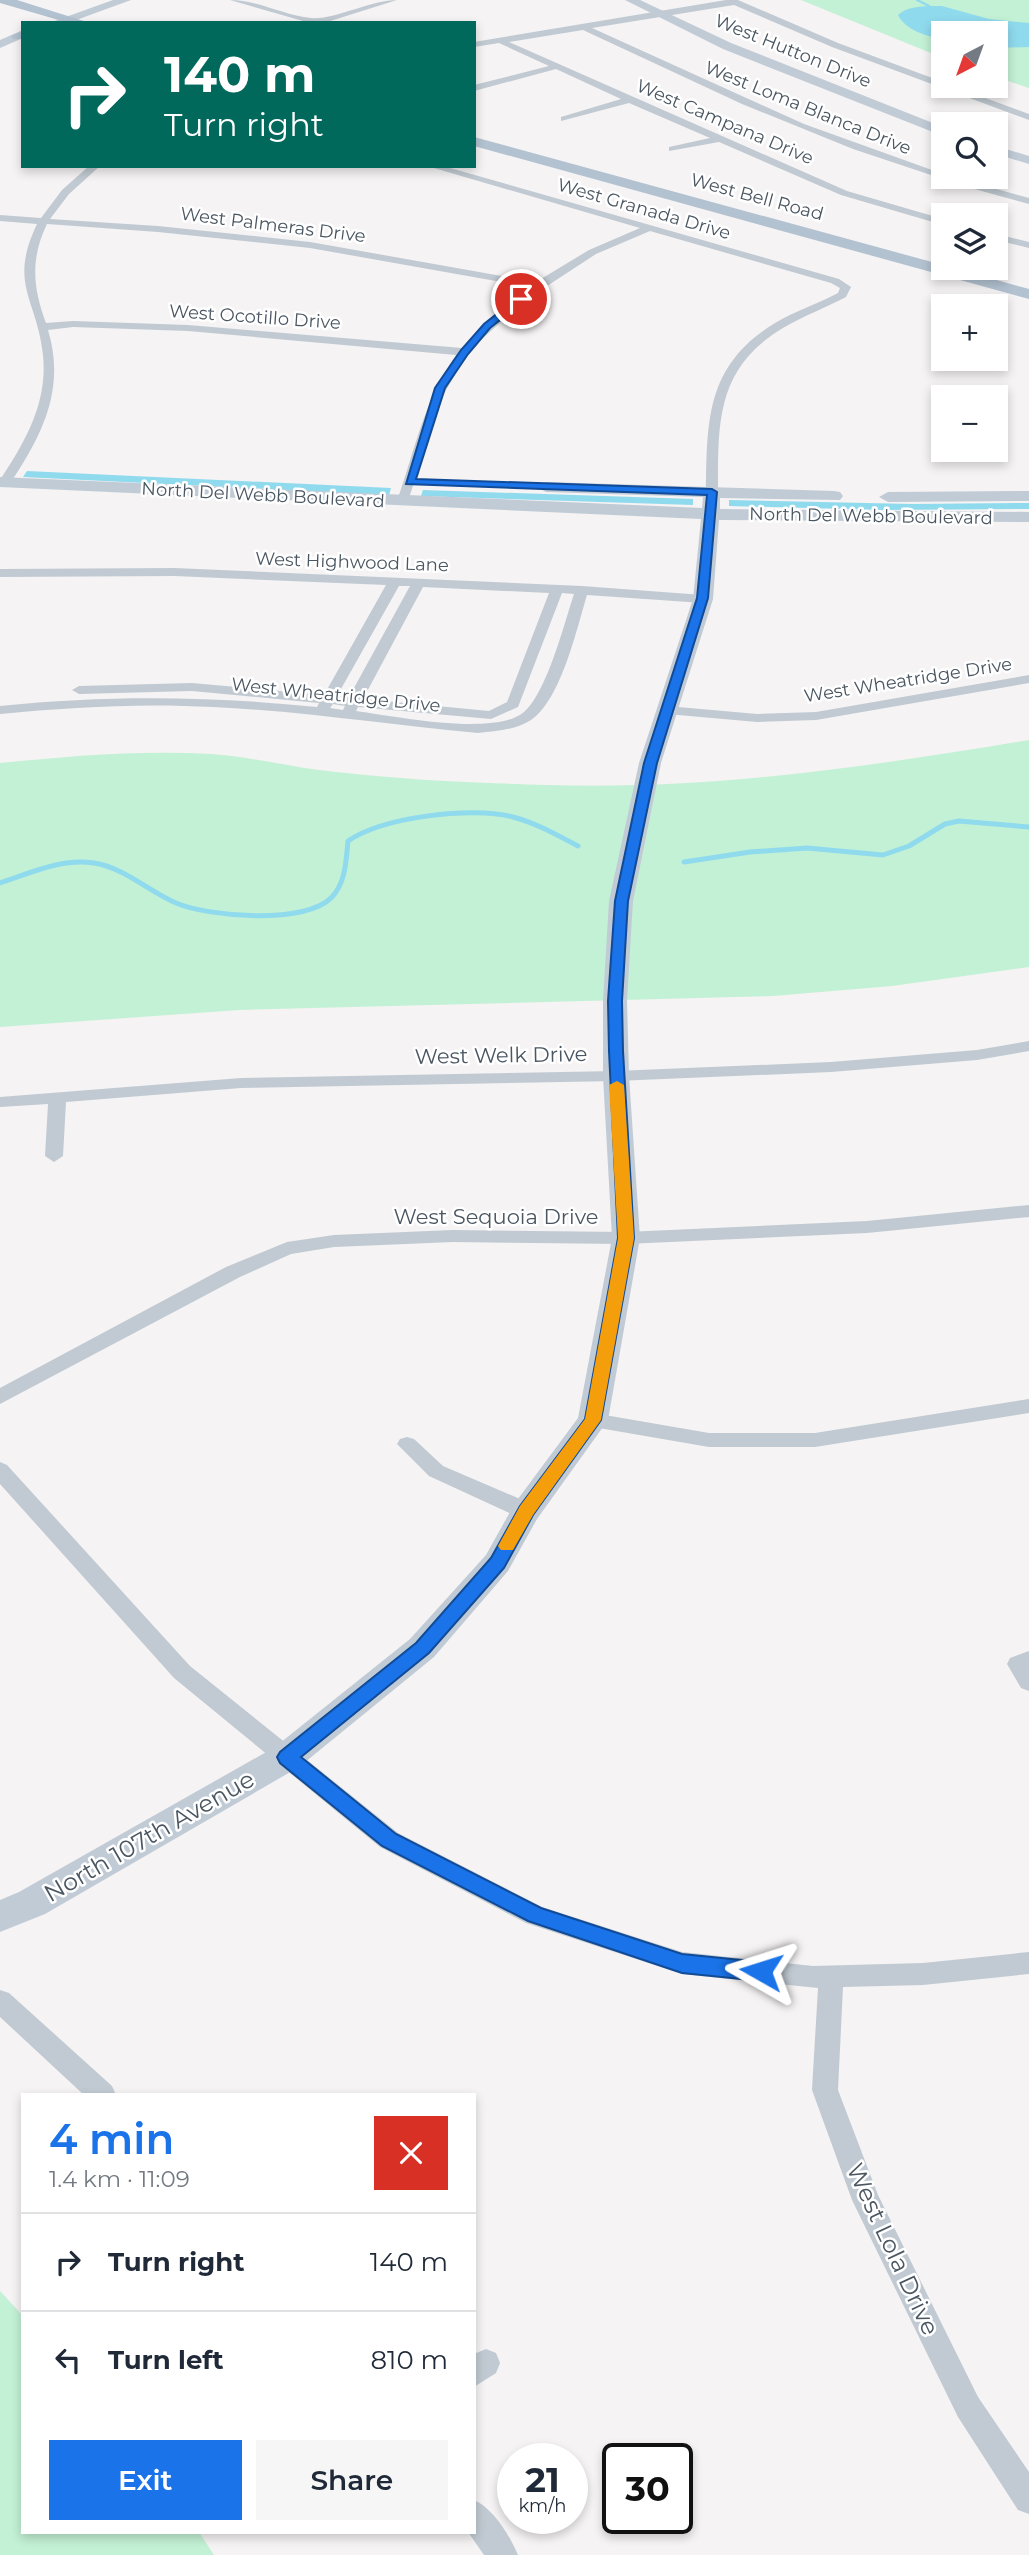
<!DOCTYPE html>
<html lang="en">
<head>
<meta charset="utf-8">
<style>
	:root { --surface:#fff; --page:#f6f6f7; --text:#1f2937; --muted:#747a83; --line:#e0e1e3; --accent:#1a73e8 }
	body { margin:0; font-family:Montserrat,sans-serif; background:var(--page); color:var(--text); height:100vh; display:flex; flex-direction:column; font-size:26px; white-space:nowrap }
	* { box-sizing:border-box; margin:0 }
	p { font-size:23px; color:var(--muted) }
	.icon { flex:none; width:38px; height:38px; fill:none; stroke:currentColor; stroke-width:2; stroke-linecap:round; stroke-linejoin:round }
	.map { position:relative; flex:1; overflow:hidden }
	.sheet { position:absolute; left:21px; top:2093px; width:455px; height:441px; display:flex; flex-direction:column; background:var(--surface); border-radius:0px; box-shadow:0 4px 10px #0003 }
	.sheet>* { flex:none }
	.guide { position:absolute; left:21px; top:21px; width:455px; height:147px; border-radius:0px; box-shadow:0 4px 10px #0003; background:#00695c; color:#fff; overflow:hidden }
	.needle { width:46px; rotate:221deg }
	.buttons { position:absolute; left:931px; top:21px; display:grid; gap:14px }
	.buttons a { display:grid; place-items:center; width:77px; height:77px; border-radius:0px; background:var(--surface); box-shadow:0 4px 10px #0003; font-size:35px }
	.speed { position:absolute; left:497px; top:2443px; display:flex; gap:14px; font-size:35px; font-weight:700; text-align:center }
	.speed>* { display:grid; place-content:center; width:91px; height:91px; border-radius:50%; background:var(--surface); box-shadow:0 4px 10px #0003; line-height:1 }
	.speed small { font-size:18px; font-weight:400 }
	.speed .limit { border:4px solid #111; border-radius:10px; background:#fff; color:#111 }
	.pin { position:absolute; display:grid; place-items:center; width:60px; height:60px; color:#fff; margin:-30px; border:4px solid #fff; border-radius:50%; box-shadow:0 2px 7px #0007 }
	.me { position:absolute; width:77px; margin:-38px; rotate:276deg; stroke-linejoin:round; filter:drop-shadow(0 0 5px #0008) }
	.turn { display:flex; align-items:center; gap:24px; height:147px; padding:0 28px; font-size:32px }
	.turn .icon { width:91px; height:91px; stroke-width:2.5 }
	.turn b { display:block; font-size:49px; line-height:60px }
	.round { display:grid; place-items:center; flex:none; width:74px; height:74px; border-radius:0px; background:var(--page) }
	.head { display:flex; align-items:center; justify-content:space-between; height:119px; padding:0 28px }
	h1 { font-size:42px; font-weight:600; line-height:52px; color:var(--accent) }
	.primary-button { display:flex; gap:14px; margin-top:auto; padding:14px 28px }
	.primary-button a { flex:1; height:80px; border-radius:0px; background:var(--accent); color:#fff; font-size:28px; font-weight:600; line-height:80px; text-align:center }
	.primary-button a+a { background:var(--page); color:var(--text) }
	ul { padding:0; list-style:none }
	li { display:flex; align-items:center; gap:21px; height:98px; padding:0 28px; border-top:2px solid var(--line) }
	li div { flex:1 }
	li b { display:block; font-size:26px }
	li em { font-style:normal }
	.map>svg:first-child { display:block }
	.green { fill:#c3f1d5 }
	.water { fill:#90daee }
	.lines { fill:none; stroke-linecap:round; stroke-linejoin:round }
	.stream-far1 { stroke:#90daee; stroke-width:2.5 }
	.stream { stroke:#90daee; stroke-width:5 }
	.street { fill:#c1cad2; fill-rule:evenodd }
	.secondary { fill:#c1cbd6; fill-rule:evenodd }
	.primary { fill:#b3c2d1; fill-rule:evenodd }
	.route { fill:#1a73e8; stroke:#114b97; stroke-width:2 }
	.slow { fill:#f59e0b }
	.labels { text-anchor:middle; dominant-baseline:central; stroke-width:5; stroke-linejoin:round; paint-order:stroke }
	.far-street-label { font-size:18px; fill:#4a5661; stroke:#fff }
	.street-label { font-size:21px; fill:#4a5661; stroke:#fff }
	.near-street-label { font-size:24px; fill:#4a5661; stroke:#fff }
</style>
</head>
<body>
<div class="map">
<svg width="1029" height="2555" viewBox="0 0 1029 2555">
	<rect width="100%" height="100%" fill="#f5f3f3"/>
	<g class="green">
		<polygon points="801,0 1029,0 1029,88 996,77 996,33 943,33 943,58"/>
		<path d="M 1029,740 L 1029,967 L 892,986 L 773,996 L 239,1010 L 0,1027 L 0,763 C 70,756 140,750 211,754 C 253,757 294,768 336,772 C 406,780 476,783 547,785 C 709,790 869,767 1029,740 Z"/>
		<polygon points="0,2291 23,2316 23,2532 199,2532 214,2555 0,2555"/>
	</g>
	<g class="water">
		<path d="M 942,6 L 989,19 L 1029,23 L 1029,47 L 996,48 L 996,33 L 943,33 L 943,39 C 928,37 905,30 898,15 C 908,5 928,6 942,6 Z"/>
		<polygon points="27,471 391,488 389,495 23,477"/>
		<polygon points="423,490 693,499 693,505 421,496"/>
		<polygon points="729,500 912,504 1029,503 1029,509 883,510 729,506"/>
	</g>
	<g class="lines">
		<polyline class="stream-far1" points="917,0 929,6"/>
		<g class="stream">
			<polyline points="684,862 750,852 807,848 883,855 909,846 945,824 959,821 1029,827"/>
			<path d="M 0,883 C 30,873 62,858 94,863 C 125,868 148,891 176,903 C 209,917 306,925 332,897 C 346,882 346,860 348,841 C 383,817 472,806 513,817 C 536,823 557,835 578,846"/>
		</g>
		<g class="street">
			<path d="M 230,0 C 258,0 283,15 311,18 C 331,21 371,0 397,0 L 324,23 L 310,23 Z"/>
			<polygon points="726,0 738,0 838,43 943,82 943,86 953,86 1029,114 1029,120 832,47 734,5 592,28 804,124 943,174 943,177 953,177 1029,198 1029,204 967,187 853,149 742,104 583,30 509,42 847,191 943,219 943,225 841,195 719,142 669,151 669,147 710,138 629,103 561,121 561,117 621,99 556,69 474,91 474,85 549,66 499,43 474,47 474,42"/>
			<path d="M 89,166 L 100,166 L 69,194 L 50,219 L 158,226 L 310,242 L 536,282 L 589,250 L 640,228 L 427,166 L 443,166 L 839,279 L 851,287 L 846,297 C 825,308 803,316 783,328 C 716,368 718,422 718,492 L 712,496 L 706,492 C 707,420 706,365 775,323 C 795,311 817,304 838,293 L 840,288 L 831,283 L 650,231 L 596,254 L 524,301 L 482,339 L 464,359 L 441,399 L 407,504 L 403,505 L 397,501 C 415,450 424,400 456,355 L 188,331 L 73,327 L 48,330 C 66,389 42,436 9,485 L 1,485 L 0,480 C 25,442 48,403 43,355 C 37,298 8,285 37,224 L 0,221 L 0,215 L 41,218 L 62,190 ZM 47,224 L 158,232 L 310,248 L 529,287 L 495,315 L 462,348 L 188,325 L 73,321 L 46,323 C 33,288 30,259 47,224 Z"/>
			<polygon points="996,234 1029,242 1029,248 996,240"/>
			<path d="M 174,568 L 582,586 L 703,595 L 710,599 L 703,603 L 587,595 C 577,628 561,700 531,720 C 516,730 496,731 478,733 C 390,725 302,711 213,707 C 142,703 71,707 0,714 L 0,706 C 107,695 211,696 317,707 L 319,703 L 192,691 L 79,694 L 72,690 L 79,686 L 192,683 L 324,695 L 386,585 L 174,576 L 0,577 L 0,569 ZM 399,586 L 410,586 L 349,697 L 337,696 ZM 423,587 L 549,593 L 507,702 L 489,711 L 363,699 ZM 562,593 L 574,594 C 564,624 547,692 524,712 C 495,737 394,716 356,711 L 358,707 L 491,719 L 518,707 ZM 333,704 L 345,706 L 343,710 L 330,708 Z"/>
			<polygon points="1029,675 1029,683 816,720 757,722 667,714 660,710 667,706 757,714 816,712"/>
			<polygon points="1029,1041 1029,1051 977,1060 831,1072 616,1081 241,1088 66,1102 63,1156 54,1162 45,1156 48,1104 0,1107 0,1097 241,1078 616,1071 831,1062 977,1050"/>
			<polygon points="1029,1205 1029,1217 867,1233 626,1244 453,1242 334,1247 291,1254 240,1277 0,1404 0,1388 226,1267 287,1242 334,1235 453,1230 626,1232 867,1221"/>
			<polygon points="1029,1399 1029,1413 815,1447 709,1447 593,1427 586,1425 583,1420 586,1415 593,1413 709,1433 815,1433"/>
			<polygon points="407,1437 414,1439 443,1466 534,1505 537,1511 534,1517 526,1519 518,1517 429,1476 397,1444 400,1439"/>
			<polygon points="0,1462 7,1465 190,1666 398,1833 542,1907 682,1952 813,1966 923,1963 1029,1952 1029,1974 923,1985 843,1987 838,2090 878,2195 978,2397 1029,2472 1029,2514 1018,2510 958,2417 852,2200 812,2090 818,1988 682,1974 526,1923 380,1847 174,1678 0,1484"/>
			<polygon points="1029,1651 1029,1691 1021,1688 1007,1664 1010,1658"/>
			<polygon points="0,1990 9,1993 112,2086 116,2095 84,2095 0,2017"/>
			<polygon points="486,2349 496,2353 500,2363 496,2373 474,2387 474,2354"/>
			<path d="M 474,2500 C 493,2508 510,2536 518,2555 L 484,2555 L 468,2532 L 474,2532 Z"/>
		</g>
		<g class="secondary">
			<polygon points="113,0 131,0 68,23 49,23"/>
			<polygon points="625,0 640,0 731,43 943,127 943,136 723,49"/>
			<polygon points="23,30 23,38 0,48 0,40"/>
			<polygon points="996,146 1029,156 1029,164 996,154"/>
			<polygon points="0,477 702,508 703,497 546,492 537,487 546,482 834,491 840,492 843,496 840,500 720,498 720,509 1029,512 1029,522 719,520 713,599 661,763 633,901 627,1001 629,1076 640,1238 608,1420 537,1519 508,1571 434,1657 299,1767 45,1914 0,1932 0,1900 19,1892 275,1747 410,1639 486,1555 515,1503 578,1418 612,1238 603,1076 603,1001 609,901 639,763 693,599 701,519 0,487"/>
			<polygon points="1029,491 1029,501 888,502 879,497 888,492"/>
		</g>
		<g class="primary">
			<polygon points="0,0 17,0 90,23 69,23 0,3"/>
			<polygon points="23,31 23,39 13,39 11,36"/>
			<polygon points="474,137 943,265 943,268 953,268 1029,289 1029,299 474,146"/>
		</g>
	</g>
	<polygon class="route" points="518,297 526,299 490,328 468,354 445,388 416,479 712,489 717,492 708,598 657,763 628,901 622,1001 623,1051 634,1238 601,1420 533,1515 504,1568 429,1653 301,1757 396,1834 541,1908 682,1954 761,1962 768,1965 771,1971 768,1978 761,1981 682,1973 528,1921 382,1846 280,1763 277,1757 280,1752 416,1643 491,1558 520,1506 585,1419 618,1238 609,1051 608,1001 615,901 644,763 697,598 707,495 406,484 435,388 461,350 484,324"/>
	<polygon class="slow" points="617,1081 624,1085 634,1238 601,1420 533,1515 513,1550 501,1550 498,1546 520,1506 585,1419 618,1238 609,1085"/>
	<g class="labels">
		<g class="far-street-label">
			<text transform="translate(793 51) rotate(22)">West Hutton Drive</text>
			<text transform="translate(808 108) rotate(22)">West Loma Blanca Drive</text>
			<text transform="translate(725 122) rotate(23)">West Campana Drive</text>
			<text transform="translate(757 197) rotate(15)">West Bell Road</text>
			<text transform="translate(644 209) rotate(16)">West Granada Drive</text>
			<text transform="translate(273 225) rotate(7)">West Palmeras Drive</text>
			<text transform="translate(255 317) rotate(4)">West Ocotillo Drive</text>
			<text transform="translate(263 495) rotate(3)">North Del Webb Boulevard</text>
			<text transform="translate(871 516) rotate(1)">North Del Webb Boulevard</text>
			<text transform="translate(352 562) rotate(2)">West Highwood Lane</text>
			<text transform="translate(908 680) rotate(-9)">West Wheatridge Drive</text>
			<text transform="translate(336 695) rotate(6)">West Wheatridge Drive</text>
		</g>
		<g class="street-label">
			<text transform="translate(501 1055) rotate(-1)">West Welk Drive</text>
			<text x="496" y="1216">West Sequoia Drive</text>
		</g>
		<g class="near-street-label">
			<text transform="translate(149 1836) rotate(-30)">North 107th Avenue</text>
			<text transform="translate(893 2249) rotate(65)">West Lola Drive</text>
		</g>
	</g>
</svg>
<div class="buttons">
<a><svg class="needle" viewBox="-14 -14 28 28"><path d="M0-13l5 13h-10z" fill="#e53935"/><path d="M0 13l5-13h-10z" fill="#747a83"/></svg></a>
<a><svg class="icon" aria-label="search" viewBox="0 0 24 24"><circle cx="10" cy="10" r="6"/><path d="M15 15l6 6"/></svg></a>
<a><svg class="icon" aria-label="layers" viewBox="0 0 24 24"><path d="M12 4l9 5-9 5-9-5zM3 14l9 5 9-5"/></svg></a>
<a>+</a>
<a>−</a>
</div>
<div class="speed"><div>21<small>km/h</small></div><div class="limit">30</div></div>
<div class="pin" style="left:521px;top:299px;background:#d93025"><svg class="icon" aria-label="arrive" viewBox="0 0 24 24"><path d="M6 21V4h12l-3 4 3 4H6"/></svg></div>
<svg class="me" style="left:761px;top:1971px" viewBox="-20 -20 40 40"><path d="M0-17L14 15 0 8-14 15z" fill="#1a73e8" stroke="#fff" stroke-width="4"/></svg>
<div class="guide">
<div class="turn"><svg class="icon" aria-label="right" viewBox="0 0 24 24"><path d="M7 20v-9h11M14 6l5 5-5 5"/></svg><div><b>140 m</b>Turn right</div></div>
</div>
<section class="sheet">
<div class="head"><div><h1>4 min</h1><p>1.4 km · 11:09</p></div><a class="round" style="background:#d93025;color:#fff"><svg class="icon" aria-label="close" viewBox="0 0 24 24"><path d="M6 6l12 12M18 6L6 18"/></svg></a></div>
<ul>
<li><svg class="icon" aria-label="right" viewBox="0 0 24 24"><path d="M7 20v-9h11M14 6l5 5-5 5"/></svg><div><b>Turn right</b></div><em>140 m</em></li>
<li><svg class="icon" aria-label="left" viewBox="0 0 24 24"><path d="M17 20v-9H6M10 6l-5 5 5 5"/></svg><div><b>Turn left</b></div><em>810 m</em></li>
</ul>
<div class="primary-button"><a>Exit</a><a>Share</a></div>
</section>
</div>
</body>
</html>
